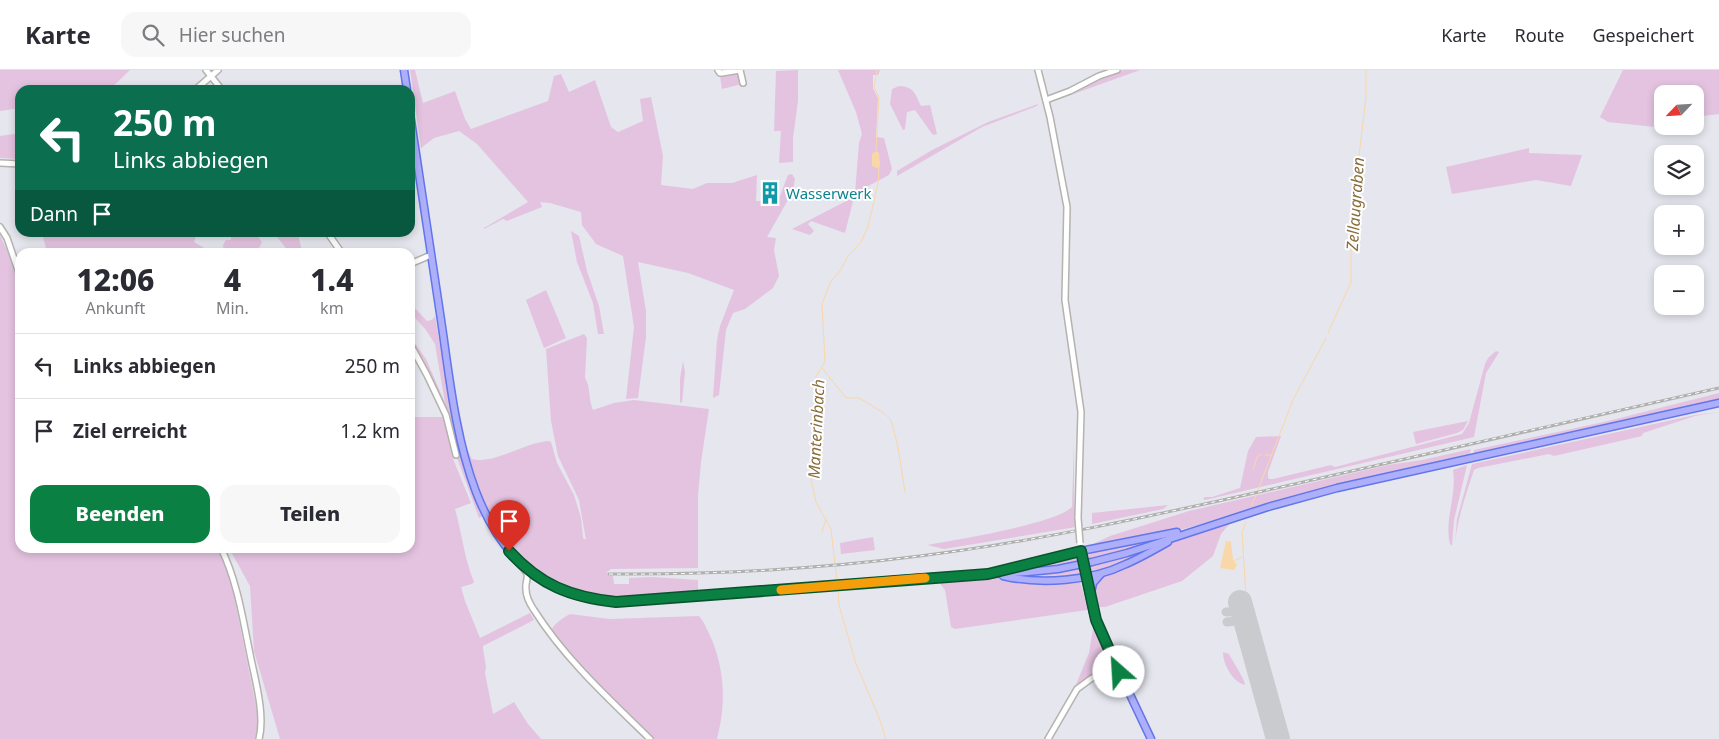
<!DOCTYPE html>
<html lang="de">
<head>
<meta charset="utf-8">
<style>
	:root { --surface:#fff; --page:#f7f7f7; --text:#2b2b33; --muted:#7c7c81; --line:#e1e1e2; --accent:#0b8043 }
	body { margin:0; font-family:"Noto Sans",sans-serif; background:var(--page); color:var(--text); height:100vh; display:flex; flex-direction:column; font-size:19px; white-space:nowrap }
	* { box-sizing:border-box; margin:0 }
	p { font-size:16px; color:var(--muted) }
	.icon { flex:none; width:28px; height:28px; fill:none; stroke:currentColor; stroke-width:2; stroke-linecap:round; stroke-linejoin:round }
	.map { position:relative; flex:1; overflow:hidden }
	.sheet { position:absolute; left:15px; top:178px; width:400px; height:305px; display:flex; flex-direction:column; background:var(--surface); border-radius:15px; box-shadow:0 2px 8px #0003 }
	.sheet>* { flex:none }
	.banner { position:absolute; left:15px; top:15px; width:400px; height:152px; border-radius:15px; box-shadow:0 2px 8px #0003; background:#0b6e4f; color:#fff; overflow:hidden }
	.needle { width:32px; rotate:245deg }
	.controls { position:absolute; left:1654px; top:15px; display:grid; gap:10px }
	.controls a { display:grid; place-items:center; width:50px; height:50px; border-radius:10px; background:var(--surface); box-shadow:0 2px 8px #0003; font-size:25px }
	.pin { position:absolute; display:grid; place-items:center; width:42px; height:42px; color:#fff; margin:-51px -21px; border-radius:50% 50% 50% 0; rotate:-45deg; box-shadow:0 0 5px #0007 }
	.pin .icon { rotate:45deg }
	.me { position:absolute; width:55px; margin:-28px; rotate:334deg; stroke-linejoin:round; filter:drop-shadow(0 0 4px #0008) }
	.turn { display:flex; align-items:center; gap:18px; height:105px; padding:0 15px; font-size:22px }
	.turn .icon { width:65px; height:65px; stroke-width:2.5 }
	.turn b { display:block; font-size:35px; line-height:42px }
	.then { display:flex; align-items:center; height:48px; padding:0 15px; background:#0003; gap:10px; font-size:19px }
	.eta { display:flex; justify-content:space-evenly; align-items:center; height:85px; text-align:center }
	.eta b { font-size:30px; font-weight:800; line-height:35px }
	.button { display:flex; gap:10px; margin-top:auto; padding:10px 15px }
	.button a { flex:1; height:58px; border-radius:15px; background:var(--accent); color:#fff; font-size:20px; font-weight:800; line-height:58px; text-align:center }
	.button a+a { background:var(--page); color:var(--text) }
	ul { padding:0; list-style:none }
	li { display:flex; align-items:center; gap:15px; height:65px; padding:0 15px; border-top:1px solid var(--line) }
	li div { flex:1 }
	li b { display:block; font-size:19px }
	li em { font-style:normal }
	header { display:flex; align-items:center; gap:30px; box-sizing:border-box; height:70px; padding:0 25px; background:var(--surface); border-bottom:1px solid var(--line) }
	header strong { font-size:24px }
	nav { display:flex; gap:28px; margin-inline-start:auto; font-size:18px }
	.search { width:350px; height:45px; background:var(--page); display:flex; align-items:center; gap:12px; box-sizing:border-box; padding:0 18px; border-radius:15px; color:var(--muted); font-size:19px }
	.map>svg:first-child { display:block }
	.green { fill:#e4c3e0 }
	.water { fill:#fad7a8 }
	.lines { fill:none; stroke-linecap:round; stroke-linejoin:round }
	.stream { stroke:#fad7a8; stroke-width:1 }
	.taxiway { stroke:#cacbce; stroke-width:9 }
	.runway { stroke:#cacbce; stroke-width:24 }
	.minor-casing { stroke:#b4b3ae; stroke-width:8 }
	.major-casing { stroke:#6275ea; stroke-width:9 }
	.minor { stroke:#fff; stroke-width:5 }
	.major { stroke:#adaffb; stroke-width:6 }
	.rail-casing { stroke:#b0b0af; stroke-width:3 }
	.rail { stroke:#fff; stroke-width:1; stroke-dasharray:4; stroke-linecap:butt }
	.minor-bridge-casing { stroke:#b4b3ae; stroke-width:8; stroke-linecap:butt }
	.major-bridge-casing { stroke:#6275ea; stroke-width:9; stroke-linecap:butt }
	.minor-bridge { stroke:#fff; stroke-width:5 }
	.major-bridge { stroke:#adaffb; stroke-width:6 }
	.route-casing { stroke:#07532c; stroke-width:12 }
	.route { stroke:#0b8043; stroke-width:9 }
	.slow { stroke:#f59e0b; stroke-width:9 }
	.labels { text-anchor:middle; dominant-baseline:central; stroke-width:4; stroke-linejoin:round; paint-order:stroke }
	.culture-label { font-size:15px; fill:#0d838f; stroke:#fff; text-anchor:start }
	.water-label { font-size:16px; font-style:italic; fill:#896d3a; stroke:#fff }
</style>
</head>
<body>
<header>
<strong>Karte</strong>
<div class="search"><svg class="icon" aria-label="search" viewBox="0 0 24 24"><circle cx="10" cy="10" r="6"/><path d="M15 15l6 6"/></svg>Hier suchen</div>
<nav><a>Karte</a><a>Route</a><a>Gespeichert</a></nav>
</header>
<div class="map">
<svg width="1719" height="669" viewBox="0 0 1719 669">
	<rect width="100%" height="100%" fill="#e5e6ee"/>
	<g class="green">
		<polygon points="0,0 130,0 109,20 93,17 85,20 20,20 20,38 0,41"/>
		<polygon points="410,0 415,0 423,33 455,21 465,49 471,59 548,31 554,6 561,4 569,22 595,10 611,57 618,62 643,51 640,29 651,27 663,86 661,115 693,119 707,113 732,113 757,105 756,131 778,131 788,105 792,104 795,109 793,121 767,167 776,168 774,180 779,206 773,218 745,239 733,243 726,260 719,325 713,328 717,270 720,256 734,220 688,203 638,192 646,241 646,267 638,328 626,329 634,257 623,186 596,174 582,155 581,142 550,133 540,132 542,137 507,151 503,149 484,159 484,158 528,132 477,74 459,61 434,68 421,78"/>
		<polygon points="798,0 798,31 793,68 793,92 779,93 781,61 774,61 776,1"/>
		<polygon points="838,0 880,0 878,5 873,5 873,18 878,28 876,67 884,68 892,99 889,105 855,123 859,73 862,64 856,42"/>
		<polygon points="1124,0 1140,0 1054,31 1054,29 1103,6"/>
		<polygon points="1623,0 1719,0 1719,44 1695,47 1695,24 1662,24 1662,56 1667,56 1665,58 1608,52 1600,47"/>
		<polygon points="740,2 742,14 722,19 720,6"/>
		<path d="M 899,16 C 914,17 915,23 921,36 L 930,35 L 937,64 L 933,65 L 915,40 L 907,42 L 905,59 L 903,60 L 890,34 L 892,19 Z"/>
		<polygon points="1038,34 1037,36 982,57 897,106 897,101 932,80 988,52"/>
		<polygon points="20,63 20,89 0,88 0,66"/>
		<polygon points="1529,78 1529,83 1582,85 1571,116 1536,110 1452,124 1446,97"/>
		<polygon points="854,127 845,163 811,151 808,154 814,161 810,165 792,159"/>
		<polygon points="571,161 579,166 587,201 599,236 604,264 598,264 593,233 577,192"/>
		<polygon points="42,163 197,163 194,172 211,182 47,182"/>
		<polygon points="231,163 255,163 262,172 257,182 224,182 223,175 226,170 231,170"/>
		<polygon points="269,163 295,163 299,168 302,182 289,182 277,167 273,167"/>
		<polygon points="0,165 11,189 20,220 20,478 218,478 230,506 257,641 257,660 255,669 0,669"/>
		<polygon points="546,220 566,268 544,278 526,230"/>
		<path d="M 410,233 L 427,251 L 432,250 L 435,246 C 447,314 456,382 483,446 L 479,448 L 456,385 L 451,361 L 410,274 L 410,266 L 426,289 L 445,333 L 435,274 L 426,260 L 410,242 Z"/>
		<path d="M 584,264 L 587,268 L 585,308 C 591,317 588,329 593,340 L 614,333 L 634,330 L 709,339 L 701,392 L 698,426 L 698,498 L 611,499 L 607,502 L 608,505 L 613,506 L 614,514 L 629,514 L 629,508 L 652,507 L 698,510 L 698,524 C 667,527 634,532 603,529 C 586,527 569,521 553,513 C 486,477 473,408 456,340 L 459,340 L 467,379 L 472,389 C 494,395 525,372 549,371 L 551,372 L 557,393 L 574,425 L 581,448 L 583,468 L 586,470 L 579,430 L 558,386 L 551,351 L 546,279 Z"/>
		<polygon points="1496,281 1499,282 1498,284 1486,303 1474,367 1205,430 1203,429 1205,427 1212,427 1240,418 1248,381 1256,367 1281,366 1268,402 1268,407 1269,409 1273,409 1331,395 1335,397 1462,364 1469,353 1485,294 1488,288"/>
		<polygon points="683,291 685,302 682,333 680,332 680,309"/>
		<polygon points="1719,323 1719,330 1473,386 1474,380 1608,351"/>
		<path d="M 1719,342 L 1695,346 L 1643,363 L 1642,366 L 1554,386 L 1549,384 L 1478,398 L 1474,400 C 1466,424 1458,447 1455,472 L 1457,449 L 1472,394 L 1695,345 Z"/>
		<path d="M 410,347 L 443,347 L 453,389 L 471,433 L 455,439 C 462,463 464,488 474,512 L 472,514 L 461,517 L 465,531 L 480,568 L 530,543 L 534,550 L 483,576 L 483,578 L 486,597 L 485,603 L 493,644 L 514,632 L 528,654 L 541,669 L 280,669 L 254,581 L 250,516 L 229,478 L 410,478 Z"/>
		<polygon points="1468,351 1463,360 1457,363 1416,374 1413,362"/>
		<path d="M 1074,373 L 1074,432 L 1076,457 L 944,479 L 927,475 C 955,470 1055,454 1072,437 Z"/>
		<polygon points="1471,379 1469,387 1261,437 1177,461 1091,477 1091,475 1110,466 1189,441 1388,395 1422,390"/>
		<path d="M 1467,395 L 1454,450 L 1452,476 L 1450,474 C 1444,450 1457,425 1453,400 Z"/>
		<polygon points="1168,435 1163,439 1092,454 1092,443"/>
		<path d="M 1231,452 L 1221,464 L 1213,486 L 1182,511 L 1105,537 L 1099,537 C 1094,527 1093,517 1099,508 L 1173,472 Z"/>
		<polygon points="1175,465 1087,491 1087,482"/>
		<polygon points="873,467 875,480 841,484 840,473"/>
		<polygon points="1165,472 1130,491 1090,504 1088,496"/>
		<polygon points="1077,484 1078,492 1015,501"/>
		<polygon points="1079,497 1079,506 1050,509 1009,506"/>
		<polygon points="1000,507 1079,509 1088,538 1087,540 955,559 951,557 945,520 941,515 941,510"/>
		<path d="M 570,544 L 610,549 L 699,546 C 705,553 708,562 712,570 C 725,603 726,635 717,669 L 654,669 L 589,605 L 554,563 L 552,559 C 556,552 563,548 570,544 Z"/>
		<polygon points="1094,552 1108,592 1103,600 1083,611 1073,622 1089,583"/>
		<path d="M 1223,582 L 1229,584 C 1233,592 1245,609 1245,615 C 1233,612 1223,595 1223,582 Z"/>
	</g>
	<g class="water">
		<polygon points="876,81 879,83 880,95 879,99 872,96 872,84"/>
		<polygon points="1226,471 1231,472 1233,490 1237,495 1234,500 1220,498"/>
	</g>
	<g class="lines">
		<g class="stream">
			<polyline points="876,81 879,27 874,17 877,0"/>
			<polyline points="1328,263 1351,212 1351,153 1366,27 1366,0"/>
			<polyline points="822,298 846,328 859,328 884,343 891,350 898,377 905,422"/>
			<polyline points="1265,385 1272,385"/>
			<polyline points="1253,400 1257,387 1262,384"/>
			<polyline points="1252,435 1293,330 1326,268"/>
			<polyline points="1246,452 1242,462 1246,527"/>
			<polyline points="822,462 826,449"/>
			<polyline points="1234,491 1242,487"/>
			<polyline points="837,511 831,459 816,432 810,404 816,306 825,292 822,234 831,211 840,201 848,186 861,172 868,157 878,113 879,99"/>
			<polyline points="838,521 839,535 856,594 878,645 886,669"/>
		</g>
		<g class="taxiway">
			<polyline points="1226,542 1243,541"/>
			<polyline points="1227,552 1245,550"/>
		</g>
		<polyline class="runway" points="1240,532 1278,669"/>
		<defs>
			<g id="minor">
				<polyline points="206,0 222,20"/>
				<polyline points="718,0 720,3 722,3 740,0"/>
				<polyline points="740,0 743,13"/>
				<polyline points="1038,0 1050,47 1067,137 1065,230 1081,342 1078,448"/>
				<polyline points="195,20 218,0"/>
				<polyline points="1046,30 1070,21 1099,6 1117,0"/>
				<polyline points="0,93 20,94"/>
				<polyline points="0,157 7,168 20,206"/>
				<polyline points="327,162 341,182"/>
				<polyline points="410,194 431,185"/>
				<polyline points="410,274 427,305 446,345 456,385"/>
				<path d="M 221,478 C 238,513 243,551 251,589 C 256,613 265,646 259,669"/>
				<path d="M 510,483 C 514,491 525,498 527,504 C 528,508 526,512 526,515 C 525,525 529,533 534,540 C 565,589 609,629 650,669"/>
				<polyline points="1107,599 1110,593 1109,583"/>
				<polyline points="1048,669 1077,619 1092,608 1114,599 1117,596"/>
			</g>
			<g id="major">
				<polyline points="404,0 407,20"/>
				<path d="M 410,44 C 420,112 430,181 441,250 C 455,343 464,483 566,522 C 588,531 611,532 633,531 L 919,508 L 1028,502 L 1058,499 L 1092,492 L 1127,483 L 1268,437 L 1337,418 L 1719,333"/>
				<polyline points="1004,501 1081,481 1177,462"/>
				<polyline points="1085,505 1093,542 1098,557 1151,669"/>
				<path d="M 1003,506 C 1041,515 1091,511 1126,494 C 1140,488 1154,480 1168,472"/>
				<polyline points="1091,523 1093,513 1101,504"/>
			</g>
		</defs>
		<use href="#minor" class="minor-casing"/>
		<use href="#major" class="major-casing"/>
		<use href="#minor" class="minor"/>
		<use href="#major" class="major"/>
		<defs>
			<path id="rail" d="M 609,504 C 713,505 817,499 920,486 C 1048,470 1173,441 1299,413 C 1439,381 1579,349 1719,318"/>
		</defs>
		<use href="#rail" class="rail-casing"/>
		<use href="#rail" class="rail"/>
		<defs>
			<polyline id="minor-bridge" points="1078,448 1080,473"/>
			<polyline id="major-bridge" points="1082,483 1085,503"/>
		</defs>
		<use href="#minor-bridge" class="minor-bridge-casing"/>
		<use href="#major-bridge" class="major-bridge-casing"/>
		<use href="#minor-bridge" class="minor-bridge"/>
		<use href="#major-bridge" class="major-bridge"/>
	</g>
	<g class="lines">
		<defs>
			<path id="route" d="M 509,481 C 540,515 570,527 616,532 L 988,504 L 1081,481 L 1096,550 L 1119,602"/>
		</defs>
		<use href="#route" class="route-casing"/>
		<use href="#route" class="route"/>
		<polyline class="slow" points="781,520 925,508"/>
	</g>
	<defs>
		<symbol id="building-bare" viewBox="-9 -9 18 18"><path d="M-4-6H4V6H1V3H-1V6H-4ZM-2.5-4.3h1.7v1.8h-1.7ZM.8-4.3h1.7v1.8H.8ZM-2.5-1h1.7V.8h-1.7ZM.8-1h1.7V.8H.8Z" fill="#0f9aa8" stroke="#fff" stroke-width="2.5" paint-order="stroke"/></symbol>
	</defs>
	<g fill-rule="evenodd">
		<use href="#building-bare" x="754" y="107" width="32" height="32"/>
	</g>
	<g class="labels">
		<g class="culture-label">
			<text x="786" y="123">Wasserwerk</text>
		</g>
		<g class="water-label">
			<text transform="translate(1355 134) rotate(-86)">Zellaugraben</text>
			<text transform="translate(816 359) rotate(-87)">Manterinbach</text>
		</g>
	</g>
</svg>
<div class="controls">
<a><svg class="needle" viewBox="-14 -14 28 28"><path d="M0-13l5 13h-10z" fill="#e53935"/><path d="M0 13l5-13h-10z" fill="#7c7c81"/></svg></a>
<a><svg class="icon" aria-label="layers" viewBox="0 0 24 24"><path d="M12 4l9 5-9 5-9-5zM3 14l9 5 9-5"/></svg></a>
<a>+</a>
<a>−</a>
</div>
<div class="pin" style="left:509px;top:481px;background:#d93025"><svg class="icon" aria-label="arrive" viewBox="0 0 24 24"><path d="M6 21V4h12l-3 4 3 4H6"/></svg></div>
<svg class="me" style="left:1119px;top:602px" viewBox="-20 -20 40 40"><circle r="19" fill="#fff"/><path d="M0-13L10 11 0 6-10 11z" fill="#0b8043"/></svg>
<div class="banner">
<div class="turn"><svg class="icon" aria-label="left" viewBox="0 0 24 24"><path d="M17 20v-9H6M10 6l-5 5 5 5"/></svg><div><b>250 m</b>Links abbiegen</div></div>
<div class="then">Dann<svg class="icon" aria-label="arrive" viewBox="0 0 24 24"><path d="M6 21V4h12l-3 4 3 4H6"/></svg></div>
</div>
<section class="sheet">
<div class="eta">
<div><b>12:06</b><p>Ankunft</p></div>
<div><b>4</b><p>Min.</p></div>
<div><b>1.4</b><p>km</p></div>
</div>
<ul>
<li><svg class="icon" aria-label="left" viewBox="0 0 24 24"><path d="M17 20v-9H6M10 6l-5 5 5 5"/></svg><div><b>Links abbiegen</b></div><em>250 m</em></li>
<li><svg class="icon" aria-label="arrive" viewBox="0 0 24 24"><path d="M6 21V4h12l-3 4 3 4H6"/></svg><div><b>Ziel erreicht</b></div><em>1.2 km</em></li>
</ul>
<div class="button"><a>Beenden</a><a>Teilen</a></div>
</section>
</div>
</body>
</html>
